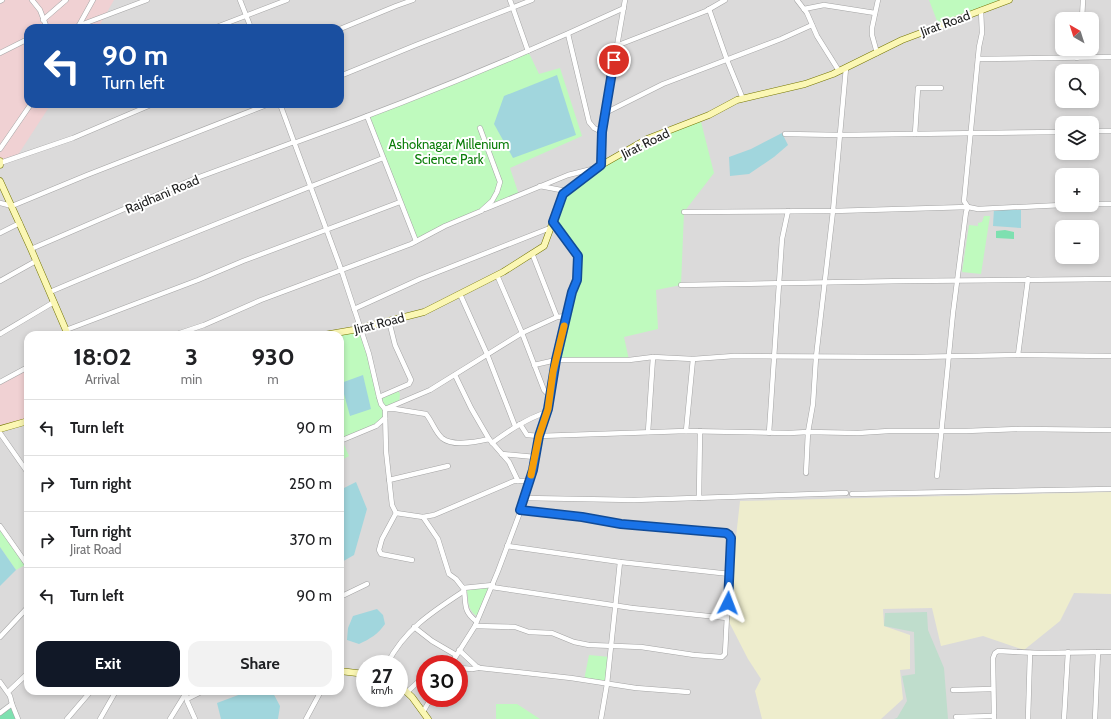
<!DOCTYPE html>
<html lang="en">
<head>
<meta charset="utf-8">
<style>
	:root { --surface:#fff; --page:#f2f2f2; --text:#202124; --muted:#757577; --line:#e0e0e0; --accent:#111827 }
	body { margin:0; font-family:Cabin,sans-serif; background:var(--page); color:var(--text); height:100vh; display:flex; flex-direction:column; font-size:15px; white-space:nowrap }
	* { box-sizing:border-box; margin:0 }
	p { font-size:13px; color:var(--muted) }
	.icon { flex:none; width:22px; height:22px; fill:none; stroke:currentColor; stroke-width:2; stroke-linecap:round; stroke-linejoin:round }
	.map { position:relative; flex:1; overflow:hidden }
	.sheet { position:absolute; left:24px; top:331px; width:320px; height:364px; display:flex; flex-direction:column; background:var(--surface); border-radius:12px; box-shadow:0 2px 6px #0003 }
	.sheet>* { flex:none }
	.hud { position:absolute; left:24px; top:24px; width:320px; height:84px; border-radius:12px; box-shadow:0 2px 6px #0003; background:#1a4fa0; color:#fff; overflow:hidden }
	.needle { width:26px; rotate:321deg }
	.tools { position:absolute; left:1055px; top:12px; display:grid; gap:8px }
	.tools a { display:grid; place-items:center; width:44px; height:44px; border-radius:8px; background:var(--surface); box-shadow:0 2px 6px #0003; font-size:20px }
	.speed { position:absolute; left:356px; top:655px; display:flex; gap:8px; font-size:20px; font-weight:700; text-align:center }
	.speed>* { display:grid; place-content:center; width:52px; height:52px; border-radius:50%; background:var(--surface); box-shadow:0 2px 6px #0003; line-height:1 }
	.speed small { font-size:10px; font-weight:400 }
	.speed .limit { border:6px solid #d22; background:#fff; color:#111 }
	.pin { position:absolute; display:grid; place-items:center; width:34px; height:34px; color:#fff; margin:-17px; border:2px solid #fff; border-radius:50%; box-shadow:0 1px 4px #0007 }
	.me { position:absolute; width:44px; margin:-22px; rotate:3deg; stroke-linejoin:round; filter:drop-shadow(0 0 3px #0008) }
	.turn { display:flex; align-items:center; gap:14px; height:84px; padding:0 12px; font-size:18px }
	.turn .icon { width:52px; height:52px; stroke-width:2.5 }
	.turn b { display:block; font-size:28px; line-height:34px }
	.eta { display:flex; justify-content:space-evenly; align-items:center; height:68px; text-align:center }
	.eta b { font-size:24px; font-weight:700; line-height:28px }
	.action { display:flex; gap:8px; margin-top:auto; padding:8px 12px }
	.action a { flex:1; height:46px; border-radius:12px; background:var(--accent); color:#fff; font-size:16px; font-weight:700; line-height:46px; text-align:center }
	.action a+a { background:var(--page); color:var(--text) }
	ul { padding:0; list-style:none }
	li { display:flex; align-items:center; gap:12px; height:56px; padding:0 12px; border-top:1px solid var(--line) }
	li div { flex:1 }
	li b { display:block; font-size:15px }
	li em { font-style:normal }
	.map>svg:first-child { display:block }
	.residential { fill:#dbdada; fill-rule:evenodd }
	.commercial { fill:#f0d1d3 }
	.farmland { fill:#eeedcd }
	.wetland { fill:#bfddcc }
	.park { fill:#bffabe }
	.pitch { fill:#7ee0b0 }
	.water { fill:#a1d6dd }
	.lines { fill:none; stroke-linecap:round; stroke-linejoin:round }
	.street-casing { stroke:#a4a4a4; stroke-width:5.5 }
	.secondary-casing { stroke:#747502; stroke-width:7 }
	.street { stroke:#fff; stroke-width:4.5 }
	.secondary { stroke:#fbf7b4; stroke-width:6 }
	.route-casing { stroke:#114b97; stroke-width:10 }
	.route { stroke:#1a73e8; stroke-width:7 }
	.slow { stroke:#f59e0b; stroke-width:7 }
	.labels { text-anchor:middle; dominant-baseline:central; stroke-width:4; stroke-linejoin:round; paint-order:stroke }
	.street-label { font-size:13px; fill:#1d1d1d; stroke:#fff }
	.park-label { font-size:13px; fill:#0b7d09; stroke:#fff }
</style>
</head>
<body>
<div class="map">
<svg width="1111" height="719" viewBox="0 0 1111 719">
	<rect width="100%" height="100%" fill="#eee9e2"/>
	<path class="residential" d="M 0,0 L 1111,0 L 1111,719 L 0,719 ZM 1062,19 L 1092,19 L 1092,49 L 1062,49 ZM 28,28 L 340,28 L 340,104 L 28,104 ZM 1062,71 L 1092,71 L 1092,101 L 1062,101 ZM 1062,123 L 1092,123 L 1092,153 L 1062,153 ZM 1062,175 L 1092,175 L 1092,205 L 1062,205 ZM 1062,227 L 1092,227 L 1092,257 L 1062,257 ZM 28,335 L 340,335 L 340,691 L 28,691 ZM 365,664 L 399,664 L 399,698 L 365,698 ZM 425,664 L 459,664 L 459,698 L 425,698 Z"/>
	<g class="commercial">
		<polygon points="0,0 114,0 98,28 28,28 28,104 51,104 16,158 0,166"/>
		<polygon points="28,366 28,421 0,429 0,381"/>
	</g>
	<polygon class="farmland" points="1111,492 1111,594 1074,593 1060,621 1024,650 983,636 941,646 932,608 883,609 884,626 910,635 910,669 900,670 903,699 881,719 762,719 755,691 761,679 748,659 727,618 740,501"/>
	<polygon class="wetland" points="927,612 928,630 944,668 948,719 894,719 897,718 907,701 902,676 915,674 914,632 884,626 885,613"/>
	<g class="park">
		<polygon points="929,0 997,0 998,4 939,26"/>
		<polygon points="528,51 539,74 560,68 582,136 510,168 519,195 416,241 367,116"/>
		<polygon points="700,118 714,173 684,212 681,285 656,290 658,329 624,337 629,360 556,360 577,280 578,256 553,222 563,194 596,168 639,144"/>
		<polygon points="984,216 990,216 981,274 962,272 969,225 978,226 978,223 982,222"/>
		<polygon points="360,328 379,397 397,389 400,394 399,403 385,409 382,421 342,440 349,456 340,461 340,335"/>
		<polygon points="0,527 27,564 16,570 0,547"/>
		<path d="M 491,586 L 478,617 C 465,608 470,600 466,587 Z"/>
		<polygon points="589,655 610,657 607,684 584,680"/>
		<polygon points="496,704 517,704 540,719 496,719"/>
	</g>
	<g class="pitch">
		<polygon points="1005,230 1014,232 1014,239 996,238 996,231"/>
		<polygon points="12,704 18,719 0,719 0,713"/>
	</g>
	<g class="water">
		<polygon points="557,75 576,135 513,158 494,124 504,96"/>
		<polygon points="782,133 788,145 774,157 749,174 730,176 729,157 751,149"/>
		<polygon points="994,208 1021,210 1021,228 993,226"/>
		<polygon points="363,375 371,409 350,416 341,383"/>
		<polygon points="356,482 367,509 354,555 340,563 340,490"/>
		<polygon points="0,547 16,570 0,586"/>
		<path d="M 377,609 L 383,615 L 385,624 C 378,634 370,639 359,644 L 347,640 L 348,628 L 353,616 Z"/>
		<polygon points="249,691 272,691 280,706 278,719 221,719 217,703"/>
	</g>
	<g class="lines">
		<defs>
			<g id="street">
				<polyline points="32,0 40,10 47,28"/>
				<polyline points="240,0 251,28"/>
				<polyline points="510,0 528,51"/>
				<polyline points="797,0 807,13 817,36 839,71"/>
				<polyline points="0,1 2,0"/>
				<polyline points="709,9 727,60 743,99"/>
				<polyline points="804,9 824,5 875,13"/>
				<polyline points="981,10 982,33 979,47 964,201 968,207 978,209 1062,205"/>
				<polyline points="1082,19 1083,0"/>
				<polyline points="43,20 66,0"/>
				<polyline points="78,26 147,0"/>
				<polyline points="78,27 93,0"/>
				<polyline points="214,28 287,0"/>
				<polyline points="340,29 396,6 413,0"/>
				<polyline points="568,34 589,122 594,128 602,132"/>
				<polyline points="616,46 706,11 725,0"/>
				<polyline points="0,53 28,39"/>
				<polyline points="877,53 872,35 872,28 878,0"/>
				<polyline points="1077,58 1078,49"/>
				<polyline points="978,59 1111,57"/>
				<polyline points="340,76 416,45 532,0"/>
				<path d="M 280,104 L 341,269 L 369,354 L 379,397 L 381,404 L 385,409 L 395,409 L 426,414 C 432,421 435,432 442,438 C 453,447 476,442 489,439 L 509,462 L 518,481"/>
				<polyline points="605,113 663,84 781,39 812,25"/>
				<polyline points="367,116 416,241"/>
				<polyline points="1092,131 1111,131"/>
				<polyline points="785,134 840,135 1062,132"/>
				<polyline points="915,134 918,88 941,88"/>
				<path d="M 294,143 C 406,103 516,58 624,8"/>
				<polyline points="0,149 31,104"/>
				<polyline points="0,163 73,138 153,104"/>
				<polyline points="601,165 602,132 625,0"/>
				<polyline points="540,186 566,191"/>
				<polyline points="0,203 12,206 87,175 269,104"/>
				<polyline points="1092,204 1111,204"/>
				<polyline points="485,209 568,175 596,168"/>
				<polyline points="684,212 833,211 968,207 966,212 953,313 937,476"/>
				<polyline points="0,233 20,223"/>
				<polyline points="31,249 194,179 294,142"/>
				<polyline points="532,253 557,317"/>
				<polyline points="497,275 522,333 544,390 550,396"/>
				<polyline points="0,281 36,261"/>
				<polyline points="681,285 906,281 1111,279"/>
				<path d="M 50,292 C 160,245 272,202 383,158"/>
				<polyline points="460,294 487,354 515,426"/>
				<polyline points="354,309 420,279 550,228"/>
				<polyline points="66,330 198,280 243,261 400,202"/>
				<polyline points="0,334 54,302"/>
				<polyline points="174,335 204,325 261,300 411,244 445,226 481,211 492,201 497,192 500,182 480,128"/>
				<polyline points="1018,355 1028,279"/>
				<polyline points="534,365 556,360 629,360 653,357 693,359 734,356 913,357 1021,355 1111,356"/>
				<polyline points="455,375 471,408 489,439"/>
				<polyline points="0,382 28,367"/>
				<polyline points="379,397 409,384 411,380 395,345 389,321"/>
				<polyline points="520,424 527,435 539,436 686,431 789,433 808,432 858,433 889,431 966,431 1021,429 1111,430"/>
				<polyline points="686,431 693,359"/>
				<polyline points="648,432 653,357"/>
				<polyline points="0,433 28,473"/>
				<polyline points="769,433 782,239 788,211"/>
				<polyline points="340,441 376,426 385,418"/>
				<path d="M 492,443 C 510,430 526,419 547,412"/>
				<polyline points="502,454 535,457"/>
				<polyline points="806,473 808,432 813,404 816,357 833,211 846,68"/>
				<polyline points="389,480 448,466"/>
				<polyline points="530,481 514,481 434,515 423,517 396,513 392,505 386,451 385,409 430,390 522,333 557,317 566,316"/>
				<polyline points="852,494 1111,489"/>
				<polyline points="524,498 634,500 846,493"/>
				<polyline points="699,498 700,431"/>
				<polyline points="396,513 382,539 379,550 381,554 412,560"/>
				<polyline points="423,517 438,539 449,574 456,579 463,588 493,585"/>
				<polyline points="0,526 28,566"/>
				<polyline points="507,546 620,562 730,574"/>
				<polyline points="492,587 632,608 727,618"/>
				<path d="M 464,590 C 466,604 463,611 476,621"/>
				<polyline points="340,597 367,584"/>
				<polyline points="475,626 515,627 529,632 552,633 574,642 589,645 641,647 694,655 722,657 725,654 731,538 729,535 726,533 621,524 582,517 520,510"/>
				<polyline points="414,627 432,641 456,655"/>
				<polyline points="0,637 28,607"/>
				<polyline points="459,650 476,666 480,668 571,678 636,688 688,692"/>
				<path d="M 387,664 C 405,629 432,612 464,591"/>
				<polyline points="451,664 475,626 498,571 522,507 533,470 539,436 548,409 553,372 572,292 577,280 578,256 553,222"/>
				<polyline points="459,668 472,669 478,668"/>
				<polyline points="0,682 10,696 12,704 18,719"/>
				<polyline points="953,690 993,689"/>
				<polyline points="8,692 28,673"/>
				<polyline points="407,692 418,682 425,682"/>
				<polyline points="186,693 187,701 195,719"/>
				<polyline points="187,699 203,691"/>
				<polyline points="423,712 431,698"/>
				<polyline points="0,713 12,704"/>
				<polyline points="956,717 994,716"/>
				<polyline points="67,719 91,691"/>
				<polyline points="100,719 116,691"/>
				<polyline points="170,719 186,693"/>
				<polyline points="306,719 321,691"/>
				<polyline points="601,719 607,684 620,562"/>
				<polyline points="994,719 993,658 995,653 998,651 1039,653 1111,652"/>
				<polyline points="1028,719 1030,653"/>
				<polyline points="1064,719 1068,652"/>
				<polyline points="1095,719 1098,652"/>
			</g>
			<g id="secondary">
				<polyline points="0,161 0,165"/>
				<polyline points="0,181 31,249 68,335"/>
				<polyline points="324,335 353,330 424,312 503,272 544,246 563,194 598,167 647,139 709,115 737,100 805,84 833,74 902,40 1009,0"/>
				<polyline points="0,429 28,421"/>
				<polyline points="340,671 365,674"/>
				<polyline points="399,685 412,697 428,719"/>
			</g>
		</defs>
		<use href="#street" class="street-casing"/>
		<use href="#secondary" class="secondary-casing"/>
		<use href="#street" class="street"/>
		<use href="#secondary" class="secondary"/>
	</g>
	<g class="lines">
		<defs>
			<polyline id="route" points="614,60 602,132 601,165 563,194 553,222 578,256 577,280 572,292 556,360 548,409 539,436 533,470 520,510 582,517 621,524 726,533 729,535 731,538 728,603"/>
		</defs>
		<use href="#route" class="route-casing"/>
		<use href="#route" class="route"/>
		<polyline class="slow" points="531,475 539,436 548,409 553,372 564,326"/>
	</g>
	<g class="labels">
		<g class="street-label">
			<text transform="translate(945 23) rotate(-20)">Jirat Road</text>
			<text transform="translate(645 143) rotate(-26)">Jirat Road</text>
			<text transform="translate(162 194) rotate(-23)">Rajdhani Road</text>
			<text transform="translate(379 323) rotate(-14)">Jirat Road</text>
		</g>
		<g class="park-label">
			<text x="449" y="144">Ashoknagar Millenium<tspan x="449" dy="15">Science Park</tspan></text>
		</g>
	</g>
</svg>
<div class="tools">
<a><svg class="needle" viewBox="-14 -14 28 28"><path d="M0-13l5 13h-10z" fill="#e53935"/><path d="M0 13l5-13h-10z" fill="#757577"/></svg></a>
<a><svg class="icon" aria-label="search" viewBox="0 0 24 24"><circle cx="10" cy="10" r="6"/><path d="M15 15l6 6"/></svg></a>
<a><svg class="icon" aria-label="layers" viewBox="0 0 24 24"><path d="M12 4l9 5-9 5-9-5zM3 14l9 5 9-5"/></svg></a>
<a>+</a>
<a>−</a>
</div>
<div class="speed"><div>27<small>km/h</small></div><div class="limit">30</div></div>
<div class="pin" style="left:614px;top:60px;background:#d93025"><svg class="icon" aria-label="arrive" viewBox="0 0 24 24"><path d="M6 21V4h12l-3 4 3 4H6"/></svg></div>
<svg class="me" style="left:728px;top:603px" viewBox="-20 -20 40 40"><path d="M0-17L14 15 0 8-14 15z" fill="#1a73e8" stroke="#fff" stroke-width="4"/></svg>
<div class="hud">
<div class="turn"><svg class="icon" aria-label="left" viewBox="0 0 24 24"><path d="M17 20v-9H6M10 6l-5 5 5 5"/></svg><div><b>90 m</b>Turn left</div></div>
</div>
<section class="sheet">
<div class="eta">
<div><b>18:02</b><p>Arrival</p></div>
<div><b>3</b><p>min</p></div>
<div><b>930</b><p>m</p></div>
</div>
<ul>
<li><svg class="icon" aria-label="left" viewBox="0 0 24 24"><path d="M17 20v-9H6M10 6l-5 5 5 5"/></svg><div><b>Turn left</b></div><em>90 m</em></li>
<li><svg class="icon" aria-label="right" viewBox="0 0 24 24"><path d="M7 20v-9h11M14 6l5 5-5 5"/></svg><div><b>Turn right</b></div><em>250 m</em></li>
<li><svg class="icon" aria-label="right" viewBox="0 0 24 24"><path d="M7 20v-9h11M14 6l5 5-5 5"/></svg><div><b>Turn right</b><p>Jirat Road</p></div><em>370 m</em></li>
<li><svg class="icon" aria-label="left" viewBox="0 0 24 24"><path d="M17 20v-9H6M10 6l-5 5 5 5"/></svg><div><b>Turn left</b></div><em>90 m</em></li>
</ul>
<div class="action"><a>Exit</a><a>Share</a></div>
</section>
</div>
</body>
</html>
